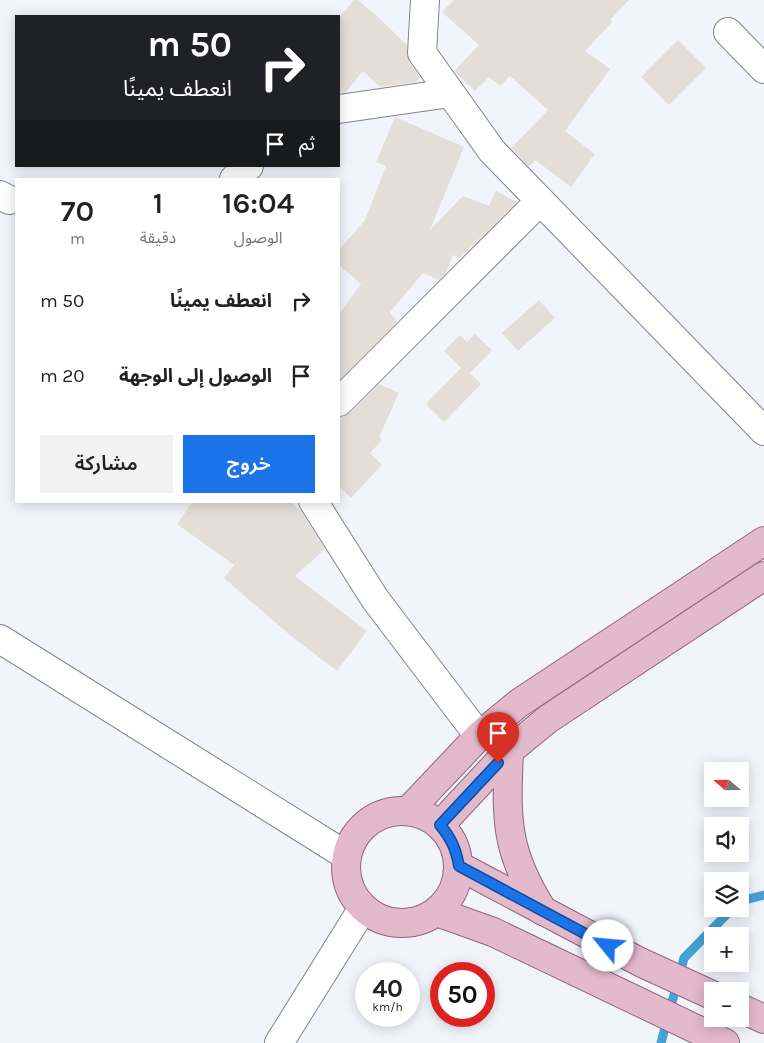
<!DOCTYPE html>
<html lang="ar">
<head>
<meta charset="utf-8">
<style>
	:root { --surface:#fff; --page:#f2f2f2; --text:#222; --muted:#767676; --accent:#1a73e8 }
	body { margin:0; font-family:Karla,"Noto Sans Arabic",sans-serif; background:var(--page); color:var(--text); direction:rtl; height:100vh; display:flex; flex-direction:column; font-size:19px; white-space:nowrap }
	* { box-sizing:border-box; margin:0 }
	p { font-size:16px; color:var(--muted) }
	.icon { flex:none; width:28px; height:28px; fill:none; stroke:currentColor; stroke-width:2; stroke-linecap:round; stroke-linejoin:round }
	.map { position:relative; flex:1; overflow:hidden; direction:ltr }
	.sheet { position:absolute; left:15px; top:178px; width:325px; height:325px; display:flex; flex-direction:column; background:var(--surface); border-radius:0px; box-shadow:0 2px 12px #0003; direction:rtl }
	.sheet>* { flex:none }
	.top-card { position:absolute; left:15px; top:15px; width:325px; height:152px; border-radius:0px; box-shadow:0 2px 12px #0003; direction:rtl; background:#202124; color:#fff; overflow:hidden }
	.needle { width:32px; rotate:290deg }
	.controls { position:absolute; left:704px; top:762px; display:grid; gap:10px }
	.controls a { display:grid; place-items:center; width:45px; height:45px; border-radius:0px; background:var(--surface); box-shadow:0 2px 12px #0003; font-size:25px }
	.speed { position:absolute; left:355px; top:962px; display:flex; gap:10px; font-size:25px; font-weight:700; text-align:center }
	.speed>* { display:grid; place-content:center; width:65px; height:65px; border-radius:50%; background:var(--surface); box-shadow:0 2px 12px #0003; line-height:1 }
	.speed small { font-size:12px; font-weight:400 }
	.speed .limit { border:8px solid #d22; background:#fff; color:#111 }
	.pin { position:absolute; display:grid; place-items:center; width:42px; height:42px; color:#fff; margin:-51px -21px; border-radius:50% 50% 50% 0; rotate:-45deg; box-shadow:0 0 5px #0007 }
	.pin .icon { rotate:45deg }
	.me { position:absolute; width:55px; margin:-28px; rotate:298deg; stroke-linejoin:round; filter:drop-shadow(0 0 4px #0008) }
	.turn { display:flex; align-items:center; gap:18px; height:105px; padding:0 25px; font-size:22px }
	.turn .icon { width:65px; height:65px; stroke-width:2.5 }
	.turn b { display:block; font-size:35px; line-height:42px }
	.then { display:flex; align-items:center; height:48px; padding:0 25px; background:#0003; gap:10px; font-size:19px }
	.eta { display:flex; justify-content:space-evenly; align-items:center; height:85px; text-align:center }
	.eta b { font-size:30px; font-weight:600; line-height:35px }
	.action { display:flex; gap:10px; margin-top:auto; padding:10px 25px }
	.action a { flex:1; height:58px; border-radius:0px; background:var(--accent); color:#fff; font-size:20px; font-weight:600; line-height:58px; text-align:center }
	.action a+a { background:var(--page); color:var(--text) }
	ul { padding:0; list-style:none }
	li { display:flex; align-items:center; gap:15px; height:75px; padding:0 25px }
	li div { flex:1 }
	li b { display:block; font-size:19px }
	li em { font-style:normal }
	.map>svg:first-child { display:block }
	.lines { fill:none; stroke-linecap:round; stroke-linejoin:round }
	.stream { stroke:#45a2d5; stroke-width:9 }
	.building { fill:#e4ded9 }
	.minor-casing { stroke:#83848b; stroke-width:30 }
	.major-casing { stroke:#92657a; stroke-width:30 }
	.minor { stroke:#fff; stroke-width:28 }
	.major { stroke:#e3b9cc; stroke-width:28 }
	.route-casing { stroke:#114b97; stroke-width:12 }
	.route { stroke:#1a73e8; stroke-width:9 }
</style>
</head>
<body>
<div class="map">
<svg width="764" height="1043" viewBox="0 0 764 1043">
	<rect width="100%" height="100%" fill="#f2f4fc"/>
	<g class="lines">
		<g class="stream">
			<polyline points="740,901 764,895"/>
			<polyline points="661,1043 684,958 732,909"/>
		</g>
	</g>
	<g class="building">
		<polygon points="354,0 358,0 380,19 407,45 409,62 420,77 416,82 380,87 363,71 346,92 339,93 339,18"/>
		<polygon points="454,0 629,0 610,20 612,22 585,51 610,69 565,131 595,154 571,187 535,160 529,167 511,148 548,110 510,76 500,86 489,77 475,91 454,71 479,45 442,12"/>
		<polygon points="678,40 706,68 669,105 641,77"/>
		<polygon points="395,117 464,147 430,230 463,196 489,206 496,191 517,202 460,258 453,255 445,274 439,280 423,273 390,312 397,322 339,380 339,314 361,284 339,265 339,250 365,220 386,166 376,162"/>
		<polygon points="539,300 555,318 518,351 502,333"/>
		<polygon points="475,334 492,350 470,373 481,384 444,422 426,404 461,368 444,351 460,335 467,342"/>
		<polygon points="379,384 399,393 379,437 382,440 370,453 382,465 351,498 339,486 339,419 350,413"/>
		<polygon points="193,501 291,501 303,514 325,549 295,576 367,631 337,671 291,636 224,578 234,565 177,524"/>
	</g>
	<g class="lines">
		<defs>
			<g id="minor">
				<polyline points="425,0 422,53 492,151 764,431"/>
				<polyline points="728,32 764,69"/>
				<polyline points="339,109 450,93"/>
				<polyline points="234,179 249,166"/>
				<polyline points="0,195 9,200"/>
				<polyline points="339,402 540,201"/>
				<polyline points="313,501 375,599 479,736"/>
				<polyline points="0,639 347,856"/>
				<polyline points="279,1043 363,908"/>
			</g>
			<g id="major">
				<path d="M 509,751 C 506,820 505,851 543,911"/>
				<polyline points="408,811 479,736 519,703 764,541"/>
				<circle cx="402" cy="867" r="56"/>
				<polyline points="440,825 509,751 548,719 764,576"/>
				<polyline points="459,866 640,962 712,995"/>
				<polyline points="437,912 493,932 725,1043"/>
				<polyline points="740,1008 764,1019"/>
			</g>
		</defs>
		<use href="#minor" class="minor-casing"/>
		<use href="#major" class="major-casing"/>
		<use href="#minor" class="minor"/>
		<use href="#major" class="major"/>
	</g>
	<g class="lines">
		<defs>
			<path id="route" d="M 498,763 L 440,825 C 451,838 456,849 459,866 L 608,946"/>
		</defs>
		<use href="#route" class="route-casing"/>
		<use href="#route" class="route"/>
	</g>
</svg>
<div class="controls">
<a><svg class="needle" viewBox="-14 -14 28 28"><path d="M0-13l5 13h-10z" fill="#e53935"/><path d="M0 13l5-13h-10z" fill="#767676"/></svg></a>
<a><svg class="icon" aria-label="sound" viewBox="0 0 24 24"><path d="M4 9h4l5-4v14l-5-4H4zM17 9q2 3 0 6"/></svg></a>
<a><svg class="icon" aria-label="layers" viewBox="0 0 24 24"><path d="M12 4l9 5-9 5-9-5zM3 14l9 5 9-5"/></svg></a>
<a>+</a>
<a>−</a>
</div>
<div class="speed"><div>40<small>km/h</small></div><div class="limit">50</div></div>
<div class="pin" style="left:498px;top:763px;background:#d93025"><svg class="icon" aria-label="arrive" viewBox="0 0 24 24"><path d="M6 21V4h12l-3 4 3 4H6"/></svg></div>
<svg class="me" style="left:608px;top:946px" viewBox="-20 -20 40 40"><circle r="19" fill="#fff"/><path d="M0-13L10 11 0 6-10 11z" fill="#1a73e8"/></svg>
<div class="top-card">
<div class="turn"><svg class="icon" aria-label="right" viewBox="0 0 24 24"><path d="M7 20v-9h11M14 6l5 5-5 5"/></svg><div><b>50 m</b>انعطف يمينًا</div></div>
<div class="then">ثم<svg class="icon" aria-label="arrive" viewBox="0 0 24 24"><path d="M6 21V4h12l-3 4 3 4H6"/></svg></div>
</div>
<section class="sheet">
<div class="eta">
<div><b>16:04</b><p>الوصول</p></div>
<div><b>1</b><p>دقيقة</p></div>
<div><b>70</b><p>m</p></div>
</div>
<ul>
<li><svg class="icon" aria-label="right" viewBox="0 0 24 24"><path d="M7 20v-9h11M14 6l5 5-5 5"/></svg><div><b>انعطف يمينًا</b></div><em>50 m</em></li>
<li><svg class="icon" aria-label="arrive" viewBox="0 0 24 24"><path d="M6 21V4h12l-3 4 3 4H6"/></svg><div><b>الوصول إلى الوجهة</b></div><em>20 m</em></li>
</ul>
<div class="action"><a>خروج</a><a>مشاركة</a></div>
</section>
</div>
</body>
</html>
